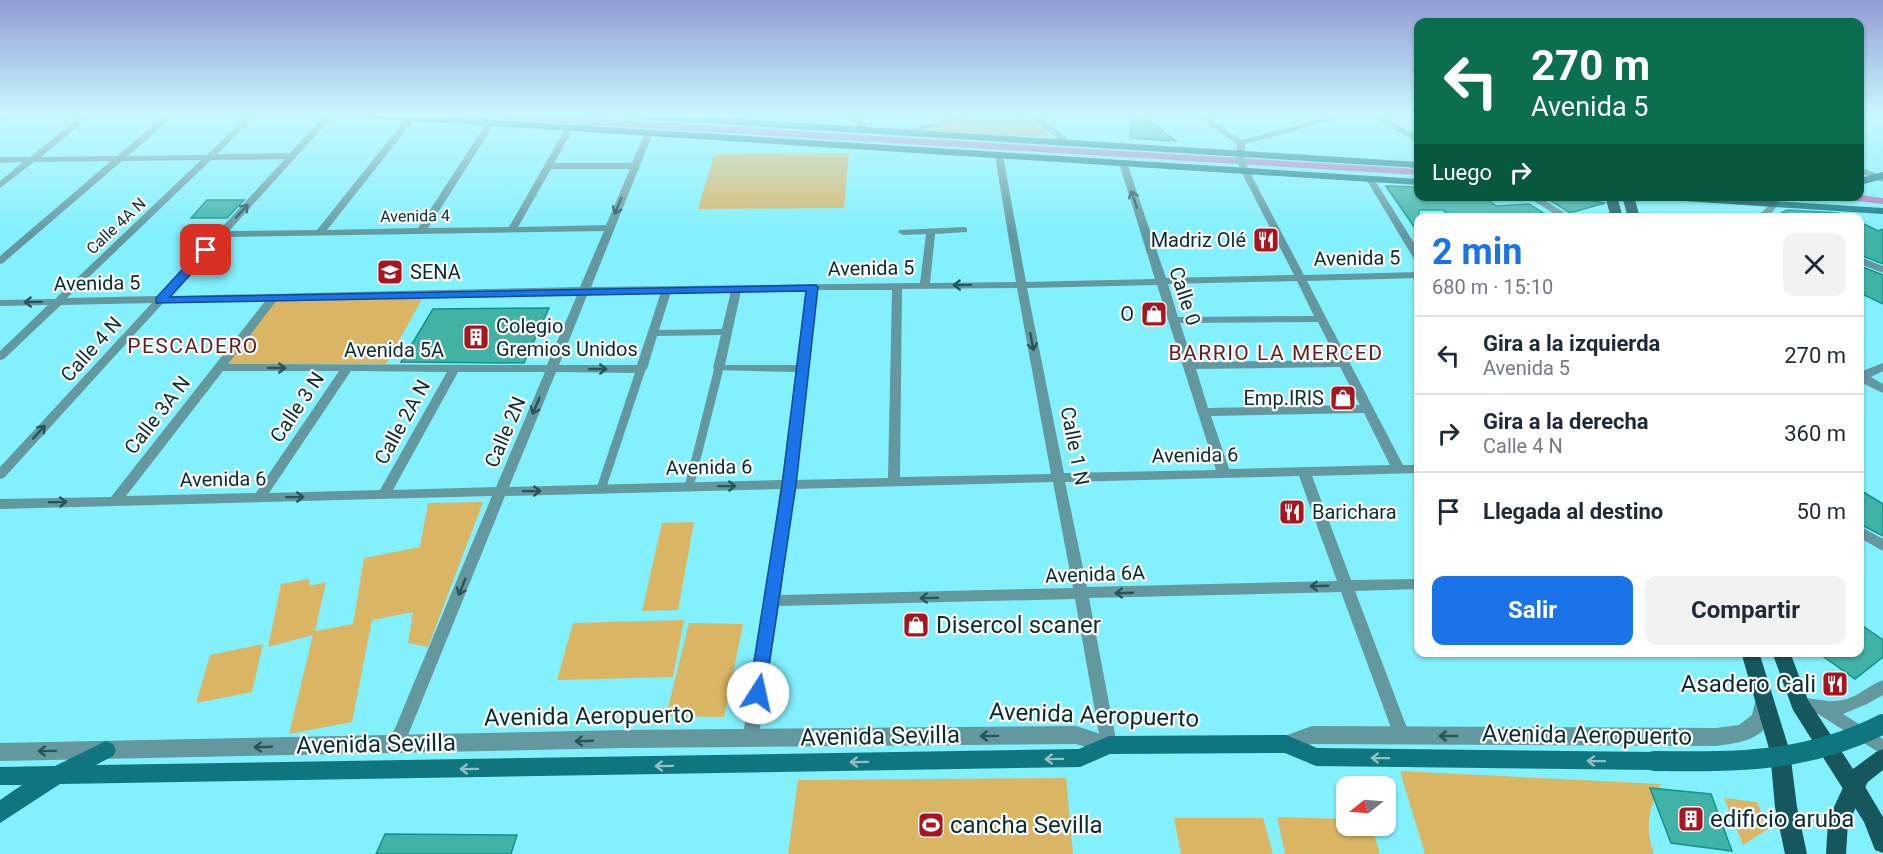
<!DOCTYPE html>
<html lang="es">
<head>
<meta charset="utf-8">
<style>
	:root { --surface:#fff; --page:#f2f2f3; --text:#1f2937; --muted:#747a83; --line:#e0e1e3; --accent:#1a73e8 }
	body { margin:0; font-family:Roboto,sans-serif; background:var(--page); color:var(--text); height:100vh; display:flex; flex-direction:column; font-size:22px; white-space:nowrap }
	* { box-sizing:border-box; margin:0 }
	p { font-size:20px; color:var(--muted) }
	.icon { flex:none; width:33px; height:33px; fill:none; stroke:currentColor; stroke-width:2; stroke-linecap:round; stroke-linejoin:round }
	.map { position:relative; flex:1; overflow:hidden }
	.drawer { position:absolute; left:1414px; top:213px; width:450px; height:444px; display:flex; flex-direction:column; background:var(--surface); border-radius:12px; box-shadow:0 2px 4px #0004 }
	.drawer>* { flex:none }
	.guide { position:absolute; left:1414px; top:18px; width:450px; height:183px; border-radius:12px; box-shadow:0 2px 4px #0004; background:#0b6e4f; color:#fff; overflow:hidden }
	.needle { width:39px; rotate:253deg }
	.fabs { position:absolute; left:1336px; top:776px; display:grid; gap:12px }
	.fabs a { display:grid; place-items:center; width:60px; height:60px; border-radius:12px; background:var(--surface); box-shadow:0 2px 4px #0004; font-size:30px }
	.pin { position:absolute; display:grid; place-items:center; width:51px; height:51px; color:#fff; margin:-26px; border-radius:12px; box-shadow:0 3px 9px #0006 }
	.me { position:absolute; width:66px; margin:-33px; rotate:10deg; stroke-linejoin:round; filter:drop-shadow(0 0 4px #0008) }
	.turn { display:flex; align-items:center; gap:21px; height:126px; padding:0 18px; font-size:27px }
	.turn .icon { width:78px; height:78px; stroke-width:2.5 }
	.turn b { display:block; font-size:42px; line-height:51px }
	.then { display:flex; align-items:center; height:57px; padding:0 18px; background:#0003; gap:12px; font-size:22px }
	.round { display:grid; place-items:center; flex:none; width:63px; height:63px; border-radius:12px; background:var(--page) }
	.headline { display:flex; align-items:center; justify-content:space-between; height:102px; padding:0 18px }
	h1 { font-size:36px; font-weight:700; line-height:45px; color:var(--accent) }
	.action { display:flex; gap:12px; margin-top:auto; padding:12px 18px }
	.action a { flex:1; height:69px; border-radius:12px; background:var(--accent); color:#fff; font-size:24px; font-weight:700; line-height:69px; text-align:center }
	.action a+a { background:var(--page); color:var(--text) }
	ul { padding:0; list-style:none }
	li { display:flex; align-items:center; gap:18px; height:78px; padding:0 18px; border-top:2px solid var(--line) }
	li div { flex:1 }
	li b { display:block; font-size:22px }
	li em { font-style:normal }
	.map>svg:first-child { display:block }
	.green { fill:#dab564 }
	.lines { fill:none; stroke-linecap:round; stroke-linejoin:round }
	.canal { fill:#b775ba; fill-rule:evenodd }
	.building { fill:#41b2a6; stroke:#119488; stroke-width:1.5 }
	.pedestrian { stroke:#63989e; stroke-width:9 }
	.minor { fill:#63989e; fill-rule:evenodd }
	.tertiary { fill:#63989e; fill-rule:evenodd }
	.secondary { fill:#0f757f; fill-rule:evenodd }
	.primary { fill:#16575e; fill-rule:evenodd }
	.secondary-bridge { stroke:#0f757f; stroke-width:20 }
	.primary-bridge { stroke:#16575e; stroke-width:20 }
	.oneway { stroke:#285358 }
	.oneway2 { stroke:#92c0c4 }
	.route { fill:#1a73e8; stroke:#114b97; stroke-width:1.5 }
	.labels { text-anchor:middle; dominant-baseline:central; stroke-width:4.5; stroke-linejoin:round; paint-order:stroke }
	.far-street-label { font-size:16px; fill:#092e32; stroke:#fdfdfd }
	.poi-label { font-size:20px; fill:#092e32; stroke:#fdfdfd; text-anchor:end }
	.street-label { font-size:20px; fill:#092e32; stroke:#fdfdfd }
	.neighbourhood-label { font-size:21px; letter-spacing:1.5px; fill:#641f1d; stroke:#fdfdfd }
	.near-poi-label { font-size:24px; fill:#092e32; stroke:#fdfdfd; text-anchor:start }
	.near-street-label { font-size:24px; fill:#092e32; stroke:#fdfdfd }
</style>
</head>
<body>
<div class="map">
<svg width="1883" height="854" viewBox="0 0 1883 854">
	<rect width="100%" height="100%" fill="#82f0fd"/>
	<g class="green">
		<polygon points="979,115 1026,115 1052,137 916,130"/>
		<polygon points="849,153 844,208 698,209 714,154"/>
		<polygon points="423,297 386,364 227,364 278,298"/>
		<polygon points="483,502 428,647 408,643 413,612 372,620 352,722 289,734 313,635 268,647 281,584 309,579 310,586 326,582 315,631 353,624 364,558 420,547 428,503"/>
		<polygon points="694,522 678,610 642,611 662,523"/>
		<polygon points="684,620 673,677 557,680 573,623"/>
		<polygon points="689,623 743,624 724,717 666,716"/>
		<polygon points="263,644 252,692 196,703 210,655"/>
		<path d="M 1400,771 L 1661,784 C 1649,807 1644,829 1654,854 L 1425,854 Z"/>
		<polygon points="1066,778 1073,854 788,854 798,780"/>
		<polygon points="1724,798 1757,802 1768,829 1743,845"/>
		<polygon points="1277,817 1347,819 1347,825 1371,825 1380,854 1285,854"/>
		<polygon points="1174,818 1263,818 1273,854 1181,854"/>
	</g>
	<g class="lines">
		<g class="canal">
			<polygon points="472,115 532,115 1419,169 1419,175 477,118"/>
			<polygon points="1860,195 1883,198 1883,204 1840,199 1835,196"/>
		</g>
	</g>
	<g class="building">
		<polygon points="1144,117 1159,128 1176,141 1130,138 1132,120"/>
		<polygon points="1386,186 1419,187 1419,196 1484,196 1496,206 1529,204 1552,218 1451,218 1443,210 1419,210 1419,234"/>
		<polygon points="1543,196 1567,196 1605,203 1570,213"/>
		<polygon points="207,200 244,200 227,218 191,218"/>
		<polygon points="1787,210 1838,213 1838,218 1771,218"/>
		<polygon points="1860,222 1878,231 1883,229 1883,264 1860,255"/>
		<polygon points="1860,266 1883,275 1883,304 1860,293"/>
		<polygon points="549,308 524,363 401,362 433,309"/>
		<polygon points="1860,490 1883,504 1883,536 1860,524"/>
		<polygon points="1860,624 1883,640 1883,657 1855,679 1817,652 1860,652"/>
		<polygon points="1650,788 1711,794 1732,851 1671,843"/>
		<polygon points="385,834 517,835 511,854 376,854"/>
	</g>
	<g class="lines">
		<g class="pedestrian">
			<polyline points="689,487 719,368"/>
			<polyline points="601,489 641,369"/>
		</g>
		<g class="minor">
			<polygon points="5,115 14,115 0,125 0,119"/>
			<path d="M 83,115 L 92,115 L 41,157 L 117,156 L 165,115 L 174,115 L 128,156 L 207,155 L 248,115 L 257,115 L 217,154 L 290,153 L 325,115 L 334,115 L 229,231 L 317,230 L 408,116 L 411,116 L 415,118 L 414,120 L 327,230 L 418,228 L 488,121 L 495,123 L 428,228 L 509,227 L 567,126 L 574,128 L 554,163 L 632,163 L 645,133 L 652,131 L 653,133 L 591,287 L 920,283 L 926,234 L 903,235 L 898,232 L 900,230 L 964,227 L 967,228 L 967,232 L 935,234 L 930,283 L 1016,282 L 995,156 L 999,153 L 1003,156 L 1026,282 L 1155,279 L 1119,163 L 1123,160 L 1127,163 L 1166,278 L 1294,275 L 1240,169 L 1236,154 L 1237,144 L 1194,115 L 1204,115 L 1242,140 L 1336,115 L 1350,115 L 1245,144 L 1244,154 L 1248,169 L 1304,275 L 1419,272 L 1419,278 L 1307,281 L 1403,465 L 1419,465 L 1419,473 L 1312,476 L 1351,580 L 1419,579 L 1419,589 L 1355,591 L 1410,736 L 1408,741 L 1402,743 L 1396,741 L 1394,736 L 1341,592 L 1089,598 L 1117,745 L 1115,750 L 1109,752 L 1103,750 L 1101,745 L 1075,599 L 779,606 L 758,740 L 756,745 L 750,747 L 744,745 L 742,740 L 766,601 L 780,489 L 505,496 L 404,745 L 402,750 L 396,752 L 390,750 L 388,745 L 492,496 L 0,509 L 0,499 L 111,497 L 266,300 L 164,302 L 4,478 L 0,479 L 0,467 L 152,303 L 61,305 L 4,359 L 0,360 L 0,351 L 48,305 L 0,306 L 0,300 L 55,299 L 201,160 L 122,161 L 3,263 L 0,264 L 0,256 L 111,161 L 34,162 L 0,188 L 0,181 L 23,162 L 0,163 L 0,157 L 30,157 ZM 285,159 L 158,296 L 67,298 L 211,160 ZM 551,169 L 630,169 L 606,225 L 518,227 ZM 604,231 L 580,287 L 170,296 L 224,237 ZM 1297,281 L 1314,316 L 1178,317 L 1168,284 ZM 1157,285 L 1216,470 L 1064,473 L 1027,288 ZM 1017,288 L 1051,474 L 900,477 L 902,289 ZM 817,290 L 892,290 L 888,478 L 794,480 ZM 731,291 L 722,329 L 659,330 L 671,292 ZM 741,291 L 806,291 L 797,365 L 725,365 ZM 661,292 L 637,365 L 559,365 L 588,293 ZM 578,293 L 547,365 L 228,364 L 277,300 ZM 1318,322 L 1337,360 L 1193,362 L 1180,323 ZM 721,335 L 713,368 L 715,370 L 796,372 L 782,480 L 509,487 L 556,372 L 641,373 L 647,369 L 657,336 ZM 1340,367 L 1360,405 L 1208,408 L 1196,369 ZM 223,371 L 339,371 L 256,493 L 126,496 ZM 351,371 L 447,372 L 380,490 L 269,493 ZM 458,372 L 545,372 L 496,487 L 393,490 ZM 1364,413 L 1390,465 L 1229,469 L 1211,416 ZM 1299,476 L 1337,581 L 1087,587 L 1065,482 ZM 1053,482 L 1073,588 L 781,595 L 793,489 Z"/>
			<polygon points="848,115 857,115 870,129 870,133 864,133"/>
			<polygon points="966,115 981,115 901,135 897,133"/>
			<polygon points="1028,115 1037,115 1073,143 1066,145"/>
			<polygon points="1369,115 1380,115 1419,137 1419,143"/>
			<polygon points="1860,167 1883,176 1883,182 1860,173"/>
			<polygon points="1370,176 1374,179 1419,251 1419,262 1414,259 1366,179"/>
			<polygon points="1526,196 1538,196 1573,218 1561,218"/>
			<polygon points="1774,201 1779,204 1768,217 1755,218"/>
			<polygon points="1860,257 1883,266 1883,273 1860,264"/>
			<polygon points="1883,363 1883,371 1871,377 1883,384 1883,393 1860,382 1860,372"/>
			<polygon points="1860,526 1883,539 1883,551 1860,538"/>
			<path d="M 1883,680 L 1883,695 L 1867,704 L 1843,714 L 1883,739 L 1883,755 L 1818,714 L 1795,709 L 1792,704 L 1795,699 C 1807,695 1827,704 1843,700 C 1858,697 1869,685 1883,680 Z"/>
		</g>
		<g class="tertiary">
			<path d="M 1764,692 L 1771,694 C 1774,701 1773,705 1772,712 C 1768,740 1738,743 1716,746 L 1312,744 L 1286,753 L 1279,750 L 1276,744 L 1279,738 L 1312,726 L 1716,728 L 1739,725 L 1752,715 L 1757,694 Z"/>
			<polygon points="1076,726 1116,739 1119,745 1116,751 1109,754 1076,744 625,748 0,761 0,743 625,730"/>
		</g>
		<g class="secondary">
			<polygon points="361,115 418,115 1419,179 1419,185 366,118"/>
			<polygon points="619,115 677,115 1419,162 1419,168 624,118"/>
			<polygon points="1883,172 1883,179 1860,185 1860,178"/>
			<polygon points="1720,196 1749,196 1774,201 1883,208 1883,214 1774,207"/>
			<polygon points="1286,735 1317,748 1654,752 1661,755 1664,761 1661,767 1654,770 1316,766 1285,753 1110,754 1080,767 60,784 0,823 0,800 22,785 0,785 0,767 55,766 106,741 113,744 116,750 113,756 96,765 1079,749 1109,736"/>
		</g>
		<g class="primary">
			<polygon points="1605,196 1617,196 1623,218 1611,218"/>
			<polygon points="1622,196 1634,196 1640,218 1628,218"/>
			<polygon points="1649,196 1713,196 1774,201 1780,204 1774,207 1654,199"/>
			<polygon points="1741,652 1759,652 1790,752 1797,807 1807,854 1785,854 1775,807 1770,752"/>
			<polygon points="1772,652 1790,652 1808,700 1853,769 1876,752 1883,749 1883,770 1864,785 1883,817 1883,853 1875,850 1864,822 1793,710"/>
		</g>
		<path class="secondary-bridge" d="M 1654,761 C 1738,762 1806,763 1883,724"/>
		<polyline class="primary-bridge" points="1836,854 1838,822 1859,777"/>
	</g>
	<defs><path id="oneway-shaft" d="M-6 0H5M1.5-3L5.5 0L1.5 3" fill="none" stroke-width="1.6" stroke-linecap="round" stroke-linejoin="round" transform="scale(1.5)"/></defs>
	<g class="oneway">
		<use href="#oneway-shaft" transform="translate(1134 199) rotate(-108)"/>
		<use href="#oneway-shaft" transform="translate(618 206) rotate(113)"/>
		<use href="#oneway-shaft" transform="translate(242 211) rotate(-48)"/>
		<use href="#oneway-shaft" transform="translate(962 285) rotate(179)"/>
		<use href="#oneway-shaft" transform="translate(33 302) rotate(179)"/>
		<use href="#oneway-shaft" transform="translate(1032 342) rotate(79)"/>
		<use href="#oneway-shaft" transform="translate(277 368)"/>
		<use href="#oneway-shaft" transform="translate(598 369)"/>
		<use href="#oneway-shaft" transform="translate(536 406) rotate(113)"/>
		<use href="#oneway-shaft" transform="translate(39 432) rotate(-48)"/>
		<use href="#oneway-shaft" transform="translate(727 486) rotate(-1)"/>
		<use href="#oneway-shaft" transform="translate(532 491) rotate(-1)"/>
		<use href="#oneway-shaft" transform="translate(295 497) rotate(-1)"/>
		<use href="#oneway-shaft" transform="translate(58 502) rotate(-1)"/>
		<use href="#oneway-shaft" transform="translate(1319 586) rotate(178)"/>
		<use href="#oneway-shaft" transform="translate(462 587) rotate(112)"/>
		<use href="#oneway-shaft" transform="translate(1124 593) rotate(178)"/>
		<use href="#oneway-shaft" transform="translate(929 598) rotate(179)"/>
		<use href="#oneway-shaft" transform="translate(989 736) rotate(179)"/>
		<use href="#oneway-shaft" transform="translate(1448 736) rotate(-180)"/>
		<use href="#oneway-shaft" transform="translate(584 741) rotate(178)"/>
		<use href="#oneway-shaft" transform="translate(263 747) rotate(178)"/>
		<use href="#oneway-shaft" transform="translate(47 751) rotate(179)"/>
	</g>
	<g class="oneway2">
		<use href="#oneway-shaft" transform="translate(1380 758) rotate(-179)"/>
		<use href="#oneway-shaft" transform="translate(1054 759) rotate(179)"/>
		<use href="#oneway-shaft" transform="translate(1596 761) rotate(-179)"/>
		<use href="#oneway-shaft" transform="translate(859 762) rotate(179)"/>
		<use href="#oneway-shaft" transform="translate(664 766) rotate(179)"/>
		<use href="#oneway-shaft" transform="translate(469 769) rotate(179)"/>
	</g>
	<linearGradient id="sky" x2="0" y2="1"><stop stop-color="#949bd6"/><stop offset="0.49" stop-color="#c7f8fe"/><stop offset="1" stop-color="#c7f8fe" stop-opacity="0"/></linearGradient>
	<rect width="1883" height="235" fill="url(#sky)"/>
	<polygon class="route" points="206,247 212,250 210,253 170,297 816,285 818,287 796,485 764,699 758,701 751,699 749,693 782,485 806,291 156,303 156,298 202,248"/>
	<defs>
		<symbol id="restaurant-square" viewBox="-11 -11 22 22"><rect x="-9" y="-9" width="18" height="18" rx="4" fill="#a9141f" stroke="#fdfdfd"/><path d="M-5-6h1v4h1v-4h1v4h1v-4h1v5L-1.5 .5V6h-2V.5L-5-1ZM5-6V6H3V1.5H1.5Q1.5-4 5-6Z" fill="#fff"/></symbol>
		<symbol id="university-square" viewBox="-11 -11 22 22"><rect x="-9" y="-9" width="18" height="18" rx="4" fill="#a9141f" stroke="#fdfdfd"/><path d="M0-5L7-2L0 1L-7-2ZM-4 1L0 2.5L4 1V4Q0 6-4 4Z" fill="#fff"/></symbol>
		<symbol id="shop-square" viewBox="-11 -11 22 22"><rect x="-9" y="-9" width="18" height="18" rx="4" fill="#a9141f" stroke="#fdfdfd"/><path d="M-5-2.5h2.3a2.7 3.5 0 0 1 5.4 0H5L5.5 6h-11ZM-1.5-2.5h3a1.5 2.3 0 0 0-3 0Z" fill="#fff"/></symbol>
		<symbol id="building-square" viewBox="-11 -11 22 22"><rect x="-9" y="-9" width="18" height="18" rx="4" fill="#a9141f" stroke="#fdfdfd"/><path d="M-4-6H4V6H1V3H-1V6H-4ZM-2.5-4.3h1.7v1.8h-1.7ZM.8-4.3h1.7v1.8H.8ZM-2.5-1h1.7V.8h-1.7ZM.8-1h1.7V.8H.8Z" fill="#fff"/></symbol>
		<symbol id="stadium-square" viewBox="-11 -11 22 22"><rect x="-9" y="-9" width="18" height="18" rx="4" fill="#a9141f" stroke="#fdfdfd"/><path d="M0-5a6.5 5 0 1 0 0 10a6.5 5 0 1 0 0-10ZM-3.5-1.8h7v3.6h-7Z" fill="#fff"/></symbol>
	</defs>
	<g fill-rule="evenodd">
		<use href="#restaurant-square" x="1251" y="225" width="30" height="30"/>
		<use href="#university-square" x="375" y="257" width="30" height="30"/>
		<use href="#shop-square" x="1139" y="299" width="30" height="30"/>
		<use href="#building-square" x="461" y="322" width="30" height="30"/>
		<use href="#shop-square" x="1328" y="383" width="30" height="30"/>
		<use href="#restaurant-square" x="1277" y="497" width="30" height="30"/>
		<use href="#shop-square" x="901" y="610" width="30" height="30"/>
		<use href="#restaurant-square" x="1820" y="669" width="30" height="30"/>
		<use href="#building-square" x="1676" y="804" width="30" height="30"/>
		<use href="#stadium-square" x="916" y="810" width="30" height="30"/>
	</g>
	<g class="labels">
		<g class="far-street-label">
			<text transform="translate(415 216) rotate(-1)">Avenida 4</text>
			<text transform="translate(116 226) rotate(-43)">Calle 4A N</text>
		</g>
		<g class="poi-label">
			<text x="1246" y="240">Madriz Olé</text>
			<text x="410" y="272" text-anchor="start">SENA</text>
			<text x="1134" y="314">O</text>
			<text x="496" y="326" text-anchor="start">Colegio<tspan x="496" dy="23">Gremios Unidos</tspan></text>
			<text x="1324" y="398">Emp.IRIS</text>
			<text x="1312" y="512" text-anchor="start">Barichara</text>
		</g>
		<g class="street-label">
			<text transform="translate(1357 258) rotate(-1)">Avenida 5</text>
			<text transform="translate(871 268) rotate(-1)">Avenida 5</text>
			<text transform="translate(97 283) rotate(-1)">Avenida 5</text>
			<text transform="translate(1185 296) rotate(72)">Calle 0</text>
			<text transform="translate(91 349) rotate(-48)">Calle 4 N</text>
			<text x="394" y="350">Avenida 5A</text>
			<text transform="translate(297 407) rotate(-56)">Calle 3 N</text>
			<text transform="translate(157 415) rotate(-52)">Calle 3A N</text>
			<text transform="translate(402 422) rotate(-61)">Calle 2A N</text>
			<text transform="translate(505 432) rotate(-67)">Calle 2N</text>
			<text transform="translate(1075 446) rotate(79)">Calle 1 N</text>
			<text transform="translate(1195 455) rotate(-1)">Avenida 6</text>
			<text transform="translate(709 467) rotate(-1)">Avenida 6</text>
			<text transform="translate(223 479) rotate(-1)">Avenida 6</text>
			<text transform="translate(1095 574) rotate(-2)">Avenida 6A</text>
		</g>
		<g class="neighbourhood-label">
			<text x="193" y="346">PESCADERO</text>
			<text x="1276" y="353">BARRIO LA MERCED</text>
		</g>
		<g class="near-poi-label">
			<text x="936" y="625">Disercol scaner</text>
			<text x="1816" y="684" text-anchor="end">Asadero Cali</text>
			<text x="1710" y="819">edificio aruba</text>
			<text x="950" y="825">cancha Sevilla</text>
		</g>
		<g class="near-street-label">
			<text transform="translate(1094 715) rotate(2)">Avenida Aeropuerto</text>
			<text transform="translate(589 716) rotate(-1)">Avenida Aeropuerto</text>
			<text transform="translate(1587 735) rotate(1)">Avenida Aeropuerto</text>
			<text transform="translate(880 736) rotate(-1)">Avenida Sevilla</text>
			<text transform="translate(376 744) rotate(-1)">Avenida Sevilla</text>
		</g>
	</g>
</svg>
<div class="fabs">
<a><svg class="needle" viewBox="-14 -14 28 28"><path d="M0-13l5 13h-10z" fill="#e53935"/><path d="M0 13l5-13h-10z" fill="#747a83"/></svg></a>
</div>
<div class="pin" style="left:206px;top:250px;background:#d93025"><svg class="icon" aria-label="arrive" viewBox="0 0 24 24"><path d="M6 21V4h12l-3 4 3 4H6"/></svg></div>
<svg class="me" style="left:758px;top:693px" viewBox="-20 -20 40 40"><circle r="19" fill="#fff"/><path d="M0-13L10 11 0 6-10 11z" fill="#1a73e8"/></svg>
<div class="guide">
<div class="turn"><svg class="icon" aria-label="left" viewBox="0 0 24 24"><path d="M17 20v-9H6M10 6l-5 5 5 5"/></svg><div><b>270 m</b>Avenida 5</div></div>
<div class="then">Luego<svg class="icon" aria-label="right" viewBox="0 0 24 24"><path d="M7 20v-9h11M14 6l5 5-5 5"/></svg></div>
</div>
<section class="drawer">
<div class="headline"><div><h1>2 min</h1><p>680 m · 15:10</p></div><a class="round"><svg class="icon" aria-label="close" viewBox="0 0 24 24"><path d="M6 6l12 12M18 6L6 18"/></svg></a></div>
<ul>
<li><svg class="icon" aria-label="left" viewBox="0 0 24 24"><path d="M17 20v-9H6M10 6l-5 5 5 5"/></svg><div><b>Gira a la izquierda</b><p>Avenida 5</p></div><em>270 m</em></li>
<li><svg class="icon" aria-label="right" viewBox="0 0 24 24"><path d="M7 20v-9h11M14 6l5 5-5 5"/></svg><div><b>Gira a la derecha</b><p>Calle 4 N</p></div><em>360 m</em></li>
<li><svg class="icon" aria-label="arrive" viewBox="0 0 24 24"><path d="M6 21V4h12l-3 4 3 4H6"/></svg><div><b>Llegada al destino</b></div><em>50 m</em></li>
</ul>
<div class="action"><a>Salir</a><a>Compartir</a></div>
</section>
</div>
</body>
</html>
